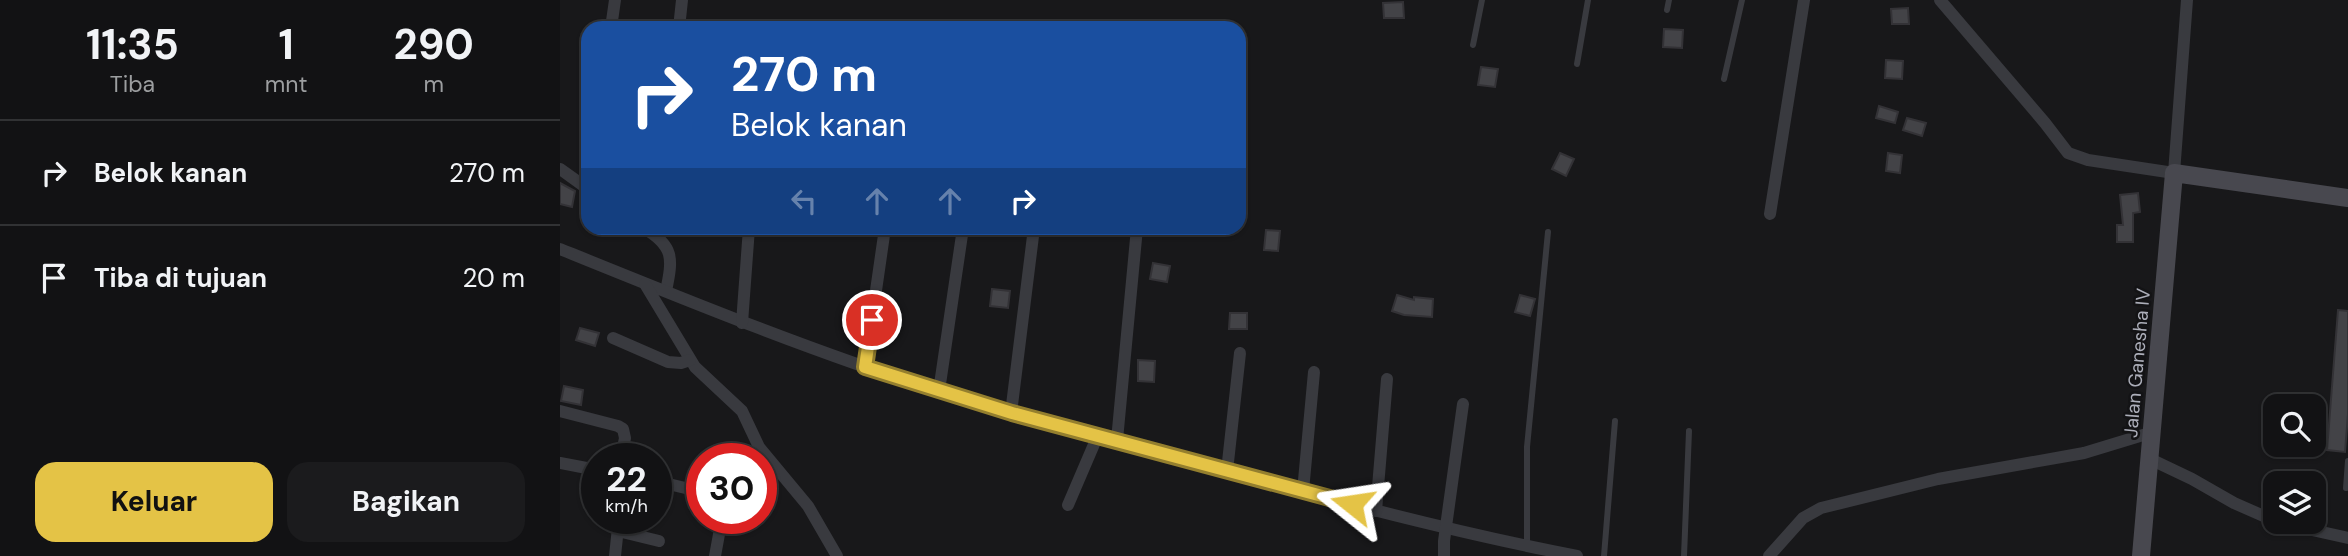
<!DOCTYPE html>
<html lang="id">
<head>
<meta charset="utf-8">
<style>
	:root { --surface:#121214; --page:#1b1b1d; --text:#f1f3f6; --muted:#9c9ea0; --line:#313234; --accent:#e4c346 }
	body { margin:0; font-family:"DM Sans",sans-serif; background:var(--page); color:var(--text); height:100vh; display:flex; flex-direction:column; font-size:26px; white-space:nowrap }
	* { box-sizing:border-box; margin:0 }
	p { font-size:23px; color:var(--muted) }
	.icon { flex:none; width:38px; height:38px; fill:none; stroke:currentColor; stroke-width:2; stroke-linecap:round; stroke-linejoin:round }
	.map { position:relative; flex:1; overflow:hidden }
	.sheet { display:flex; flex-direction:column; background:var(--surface); width:560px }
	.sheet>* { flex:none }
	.banner { position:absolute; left:21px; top:21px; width:665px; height:214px; border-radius:21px; box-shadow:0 2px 5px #0004,0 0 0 2px var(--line); background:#1a4fa0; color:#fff; overflow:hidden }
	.buttons { position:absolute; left:1703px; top:394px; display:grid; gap:14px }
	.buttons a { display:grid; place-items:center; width:63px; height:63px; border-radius:14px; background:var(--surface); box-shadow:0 2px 5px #0004,0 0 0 2px var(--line); font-size:35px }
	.speed { position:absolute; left:21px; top:443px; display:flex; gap:14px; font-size:35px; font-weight:700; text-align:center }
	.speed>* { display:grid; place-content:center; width:91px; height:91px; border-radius:50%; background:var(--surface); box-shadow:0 2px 5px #0004,0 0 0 2px var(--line); line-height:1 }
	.speed small { font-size:18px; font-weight:400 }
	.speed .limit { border:10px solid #d22; background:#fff; color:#111 }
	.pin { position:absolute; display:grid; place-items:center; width:60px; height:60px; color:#fff; margin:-30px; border:4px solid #fff; border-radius:50%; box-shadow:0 2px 7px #0007 }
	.me { position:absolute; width:77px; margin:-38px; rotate:285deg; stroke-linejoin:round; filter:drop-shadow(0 0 5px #0008) }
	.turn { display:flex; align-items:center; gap:24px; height:147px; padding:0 35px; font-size:32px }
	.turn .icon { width:91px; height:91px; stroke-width:2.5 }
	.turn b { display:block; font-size:49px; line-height:60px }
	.lanes { display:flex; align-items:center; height:66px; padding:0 35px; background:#0003; justify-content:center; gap:35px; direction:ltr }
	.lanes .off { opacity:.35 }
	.eta { display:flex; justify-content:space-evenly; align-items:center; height:119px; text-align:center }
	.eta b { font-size:42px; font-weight:700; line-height:49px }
	.button { display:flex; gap:14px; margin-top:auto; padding:14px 35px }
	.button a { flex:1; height:80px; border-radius:21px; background:var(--accent); color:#111; font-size:28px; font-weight:700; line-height:80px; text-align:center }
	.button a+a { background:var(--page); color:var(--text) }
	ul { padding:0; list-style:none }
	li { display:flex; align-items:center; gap:21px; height:105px; padding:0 35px; border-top:2px solid var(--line) }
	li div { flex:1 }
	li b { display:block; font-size:26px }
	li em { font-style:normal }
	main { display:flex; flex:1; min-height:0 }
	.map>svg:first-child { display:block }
	.building { fill:#434347; stroke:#333236; stroke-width:2 }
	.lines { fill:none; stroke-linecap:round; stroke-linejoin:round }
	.lane { stroke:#393a3f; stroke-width:6 }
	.street { stroke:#393a3f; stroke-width:12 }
	.secondary { stroke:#48484f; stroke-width:18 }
	.route-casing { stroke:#947f2e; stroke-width:18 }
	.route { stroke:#e4c346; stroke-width:12 }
	.labels { text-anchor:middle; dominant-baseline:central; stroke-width:5; stroke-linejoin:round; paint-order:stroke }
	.street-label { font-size:19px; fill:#acaeb9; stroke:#131315 }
</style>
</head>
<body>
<main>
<section class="sheet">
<div class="eta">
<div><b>11:35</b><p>Tiba</p></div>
<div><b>1</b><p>mnt</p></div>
<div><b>290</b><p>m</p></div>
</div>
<ul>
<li><svg class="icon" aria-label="right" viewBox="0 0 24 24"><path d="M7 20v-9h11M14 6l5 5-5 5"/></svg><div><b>Belok kanan</b></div><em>270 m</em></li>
<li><svg class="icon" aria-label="arrive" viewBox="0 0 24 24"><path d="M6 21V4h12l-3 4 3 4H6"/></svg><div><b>Tiba di tujuan</b></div><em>20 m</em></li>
</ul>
<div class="button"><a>Keluar</a><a>Bagikan</a></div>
</section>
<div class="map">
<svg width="1788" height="556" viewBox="0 0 1788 556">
	<rect width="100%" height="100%" fill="#18181a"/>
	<g class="building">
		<polygon points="843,2 844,18 824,18 823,3"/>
		<polygon points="1348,8 1349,24 1332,24 1331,9"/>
		<polygon points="1104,29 1123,30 1122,48 1103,47"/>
		<polygon points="1326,60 1343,61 1342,79 1325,78"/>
		<polygon points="921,67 938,69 935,87 918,85"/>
		<polygon points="1319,106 1338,112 1335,123 1316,118"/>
		<polygon points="1347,118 1366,123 1362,136 1343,130"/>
		<polygon points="1000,153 1014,159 1006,176 992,169"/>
		<polygon points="1328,153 1342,155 1340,173 1326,171"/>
		<polygon points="0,183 15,191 12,207 0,204"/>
		<polygon points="1578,193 1580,212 1573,213 1573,242 1557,242 1557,225 1563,225 1560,195"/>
		<polygon points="706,230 720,231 718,251 704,250"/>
		<polygon points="593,263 610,266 607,282 590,279"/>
		<polygon points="432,289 450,291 448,308 430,306"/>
		<polygon points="837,295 854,300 854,297 873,299 872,317 844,315 832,311"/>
		<polygon points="960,295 975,299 970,316 955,312"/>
		<polygon points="1778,310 1788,311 1788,414 1785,452 1767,450"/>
		<polygon points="670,313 687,313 687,329 669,329"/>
		<polygon points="20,328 39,333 35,346 16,340"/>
		<polygon points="578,360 595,361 594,382 578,381"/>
		<polygon points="4,386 23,390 21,405 1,401"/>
	</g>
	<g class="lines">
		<g class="lane">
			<polyline points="1107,10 1109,0"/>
			<polyline points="913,45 922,0"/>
			<polyline points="1017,64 1028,0"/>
			<polyline points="1164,79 1182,0"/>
			<polyline points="1786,488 1788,461"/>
			<polyline points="967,547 967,447 988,232"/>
			<polyline points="1044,556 1055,421"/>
			<polyline points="1124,556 1129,431"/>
		</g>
		<g class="street">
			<polyline points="1380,0 1485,123 1508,153 1528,160 1614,173 1627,0"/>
			<polyline points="51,28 55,0"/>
			<polyline points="119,28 122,0"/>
			<polyline points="0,169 28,189"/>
			<polyline points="1210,214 1244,0"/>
			<path d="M 84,228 C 114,246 113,258 106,291"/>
			<path d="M 0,249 C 126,300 251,351 380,392 C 464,417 549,438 633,461 C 759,497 887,531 1017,556"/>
			<polyline points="85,284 135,367 182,411 199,447 248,506 277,556"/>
			<polyline points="182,323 189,228"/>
			<polyline points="53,338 108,362 121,363 130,360"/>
			<polyline points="305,367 325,228"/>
			<polyline points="379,391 403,228"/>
			<polyline points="0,411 58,426 63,429 65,438 61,458"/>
			<polyline points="451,413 474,228"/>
			<polyline points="557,440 577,228"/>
			<polyline points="1590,459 1632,479 1674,503 1715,521"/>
			<polyline points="0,463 37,470"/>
			<polyline points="667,471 680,353"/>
			<polyline points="96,481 142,492"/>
			<polyline points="743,491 754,372"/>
			<polyline points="508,505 538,435"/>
			<polyline points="816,511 827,379"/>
			<polyline points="1716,522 1788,538"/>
			<polyline points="58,531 99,541"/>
			<polyline points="55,556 59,518"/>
			<polyline points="155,556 162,518"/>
			<polyline points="884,556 884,541 903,404"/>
			<polyline points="1209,556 1243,518 1261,508 1378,479 1524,453 1593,432"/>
		</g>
		<polyline class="secondary" points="1581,556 1614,173 1788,198"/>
	</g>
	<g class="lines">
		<defs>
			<polyline id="route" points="312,320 305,367 452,413 792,504"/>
		</defs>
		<use href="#route" class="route-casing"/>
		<use href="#route" class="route"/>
	</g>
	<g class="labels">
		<g class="street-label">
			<text transform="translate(1577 363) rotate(-85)">Jalan Ganesha IV</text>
		</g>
	</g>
</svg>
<div class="buttons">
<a><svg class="icon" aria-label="search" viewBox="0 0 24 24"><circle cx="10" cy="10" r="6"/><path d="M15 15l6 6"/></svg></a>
<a><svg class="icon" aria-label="layers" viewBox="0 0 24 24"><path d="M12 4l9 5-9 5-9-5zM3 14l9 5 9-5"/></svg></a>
</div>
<div class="speed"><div>22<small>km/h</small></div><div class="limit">30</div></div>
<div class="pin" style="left:312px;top:320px;background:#d93025"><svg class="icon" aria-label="arrive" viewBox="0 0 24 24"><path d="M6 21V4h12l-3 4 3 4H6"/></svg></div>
<svg class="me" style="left:792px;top:504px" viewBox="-20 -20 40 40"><path d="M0-17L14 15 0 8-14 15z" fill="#e4c346" stroke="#fff" stroke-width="4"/></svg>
<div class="banner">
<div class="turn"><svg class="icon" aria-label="right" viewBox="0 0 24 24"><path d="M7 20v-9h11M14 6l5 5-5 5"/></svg><div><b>270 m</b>Belok kanan</div></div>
<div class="lanes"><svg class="icon off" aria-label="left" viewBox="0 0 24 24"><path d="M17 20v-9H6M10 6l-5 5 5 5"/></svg><svg class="icon off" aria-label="ahead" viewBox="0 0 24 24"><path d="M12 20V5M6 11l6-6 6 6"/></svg><svg class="icon off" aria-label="ahead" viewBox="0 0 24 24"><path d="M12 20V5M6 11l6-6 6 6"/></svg><svg class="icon" aria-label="right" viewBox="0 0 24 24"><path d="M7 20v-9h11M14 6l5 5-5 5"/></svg></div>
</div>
</div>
</main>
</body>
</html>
